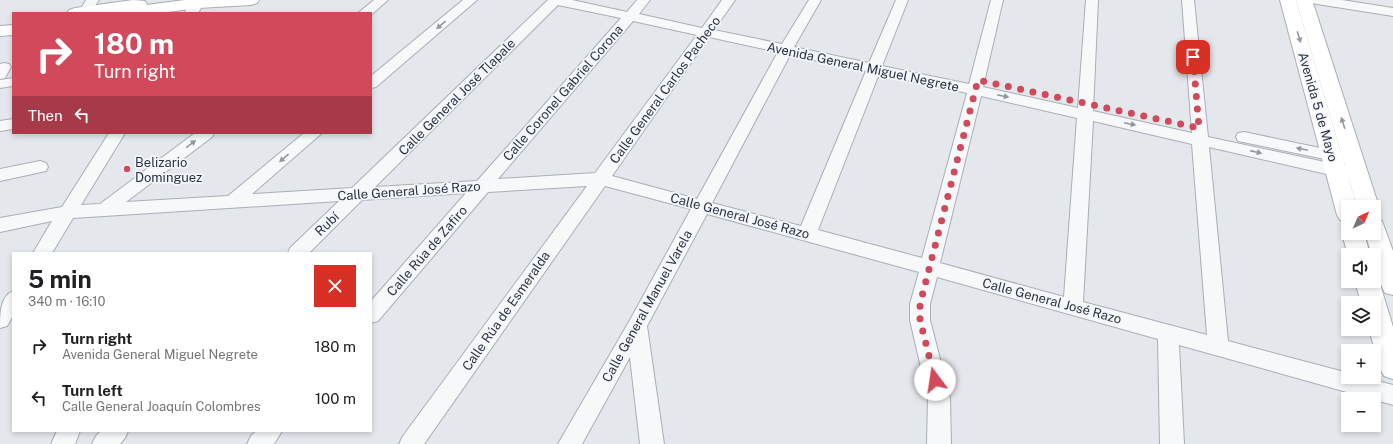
<!DOCTYPE html>
<html lang="en">
<head>
<meta charset="utf-8">
<style>
	:root { --surface:#fff; --page:#f6f6f6; --text:#202124; --muted:#757577 }
	body { margin:0; font-family:"Public Sans",sans-serif; background:var(--page); color:var(--text); height:100vh; display:flex; flex-direction:column; font-size:15px; white-space:nowrap }
	* { box-sizing:border-box; margin:0 }
	p { font-size:13px; color:var(--muted) }
	.icon { flex:none; width:22px; height:22px; fill:none; stroke:currentColor; stroke-width:2; stroke-linecap:round; stroke-linejoin:round }
	.map { position:relative; flex:1; overflow:hidden }
	.drawer { position:absolute; left:12px; top:252px; width:360px; height:180px; display:flex; flex-direction:column; background:var(--surface); border-radius:0px; box-shadow:0 2px 6px #0003 }
	.drawer>* { flex:none }
	.top-card { position:absolute; left:12px; top:12px; width:360px; height:122px; border-radius:0px; box-shadow:0 2px 6px #0003; background:#d1495b; color:#fff; overflow:hidden }
	.needle { width:26px; rotate:44deg }
	.tools { position:absolute; left:1341px; top:200px; display:grid; gap:8px }
	.tools a { display:grid; place-items:center; width:40px; height:40px; border-radius:0px; background:var(--surface); box-shadow:0 2px 6px #0003; font-size:20px }
	.pin { position:absolute; display:grid; place-items:center; width:34px; height:34px; color:#fff; margin:-17px; border-radius:8px; box-shadow:0 2px 6px #0006 }
	.me { position:absolute; width:44px; margin:-22px; rotate:346deg; stroke-linejoin:round; filter:drop-shadow(0 0 3px #0008) }
	.turn { display:flex; align-items:center; gap:14px; height:84px; padding:0 16px; font-size:18px }
	.turn .icon { width:52px; height:52px; stroke-width:2.5 }
	.turn b { display:block; font-size:28px; line-height:34px }
	.then { display:flex; align-items:center; height:38px; padding:0 16px; background:#0003; gap:8px; font-size:15px }
	.round { display:grid; place-items:center; flex:none; width:42px; height:42px; border-radius:0px; background:var(--page) }
	.headline { display:flex; align-items:center; justify-content:space-between; height:68px; padding:0 16px }
	h1 { font-size:24px; font-weight:700; line-height:30px }
	ul { padding:0; list-style:none }
	li { display:flex; align-items:center; gap:12px; height:52px; padding:0 16px }
	li div { flex:1 }
	li b { display:block; font-size:15px }
	li em { font-style:normal }
	.map>svg:first-child { display:block }
	.lines { fill:none; stroke-linecap:round; stroke-linejoin:round }
	.street-casing { stroke:#a9aeb7; stroke-width:2 }
	.secondary-casing { stroke:#a9aeb7; stroke-width:2 }
	.street { fill:#f7f8fa; fill-rule:evenodd }
	.secondary { fill:#fff; fill-rule:evenodd }
	.oneway { fill:#9196a0 }
	.oneway2 { fill:#959aa2 }
	.route { stroke:#d1495b; stroke-width:7; stroke-dasharray:0 12.6 }
	.poi-dot { fill:#d1495b; stroke:#f4f6f9; stroke-width:1.5 }
	.labels { text-anchor:middle; dominant-baseline:central; stroke-width:3.5; stroke-linejoin:round; paint-order:stroke }
	.street-label { font-size:13px; fill:#2b3445; stroke:#f4f6f9 }
	.poi-label { font-size:13px; fill:#2b3445; stroke:#f4f6f9; text-anchor:start }
</style>
</head>
<body>
<div class="map">
<svg width="1393" height="444" viewBox="0 0 1393 444">
	<rect width="100%" height="100%" fill="#e4e7ec"/>
	<g class="lines">
		<defs>
			<g id="street">
				<polygon points="86,0 99,0 90,13 78,13"/>
				<polygon points="193,0 206,0 198,13 184,13"/>
				<polygon points="374,0 388,0 371,15 371,13 358,13"/>
				<polygon points="463,0 477,0 376,87 371,88 371,76"/>
				<path d="M 548,0 L 572,0 L 627,12 L 637,0 L 650,0 L 639,14 L 702,28 L 722,0 L 735,0 L 714,30 L 782,44 L 809,0 L 821,0 L 794,47 L 869,63 L 896,0 L 908,0 L 882,66 L 969,84 L 991,0 L 1003,0 L 983,87 L 1078,108 L 1086,0 L 1098,0 L 1093,111 L 1192,133 L 1182,0 L 1194,0 L 1208,137 L 1348,167 L 1354,169 L 1356,173 L 1354,177 L 1348,179 L 1209,147 L 1228,341 L 1348,373 L 1348,377 L 1362,377 L 1393,385 L 1393,405 L 1179,345 L 1184,444 L 1160,444 L 1158,339 L 937,277 L 930,304 L 930,320 L 950,398 L 951,444 L 927,444 L 928,398 L 910,320 L 910,304 L 919,272 L 707,214 L 647,326 L 664,444 L 640,444 L 630,357 L 582,444 L 558,444 L 630,320 L 691,209 L 605,186 L 424,444 L 399,444 L 403,436 L 587,186 L 488,192 L 378,321 L 371,323 L 371,301 L 466,193 L 362,200 L 309,253 L 288,253 L 290,248 L 339,201 L 73,218 L 52,253 L 33,253 L 52,221 L 0,232 L 0,218 L 62,207 L 109,133 L 125,133 L 81,205 L 100,204 L 195,133 L 214,133 L 212,137 L 126,202 L 228,196 L 304,133 L 322,133 L 252,194 L 352,188 ZM 558,5 L 621,18 L 477,181 L 375,187 ZM 633,21 L 697,35 L 595,173 L 498,179 ZM 709,37 L 778,52 L 697,199 L 612,176 ZM 790,55 L 866,71 L 801,226 L 712,203 ZM 879,74 L 967,93 L 922,258 L 818,230 ZM 981,96 L 1077,118 L 1064,297 L 940,263 ZM 1093,121 L 1192,144 L 1207,335 L 1083,302 Z"/>
				<polygon points="1311,0 1342,0 1393,8 1393,16 1317,4 1312,3"/>
				<polygon points="4,63 9,64 11,67 5,78 0,79 0,64"/>
				<polygon points="13,78 13,86 0,88 0,80"/>
				<polygon points="13,119 13,129 0,131 0,121"/>
				<polygon points="1244,132 1344,153 1350,154 1352,158 1350,162 1344,163 1238,141 1236,137 1238,133"/>
				<polygon points="40,161 46,163 48,167 46,171 0,181 0,169"/>
				<path d="M 13,291 L 13,316 L 7,326 L 0,328 C 0,314 0,297 13,291 Z"/>
				<polygon points="57,431 80,431 75,444 51,444"/>
				<polygon points="101,431 128,431 125,438 120,444 92,444 96,436"/>
				<polygon points="256,431 282,431 274,444 247,444 251,436"/>
			</g>
			<g id="secondary">
				<polygon points="133,0 145,1 147,4 146,5 185,0 259,0 257,3 251,5 198,8 160,13 117,13 118,12 67,13 69,10 75,8"/>
				<polygon points="1280,0 1296,0 1357,207 1348,207 1348,223 1340,220 1337,215"/>
				<polygon points="1296,0 1312,0 1379,207 1376,212 1374,213 1374,207 1357,207"/>
				<polygon points="13,25 13,35 0,36 0,26"/>
				<path d="M 1374,219 L 1382,221 L 1393,251 L 1393,295 L 1385,293 C 1379,281 1374,268 1374,255 L 1372,255 L 1365,233 L 1374,233 Z"/>
				<polygon points="1348,226 1348,233 1364,233 1370,255 1348,256 1342,233 1345,227"/>
				<polygon points="1374,274 1379,281 1393,327 1393,379 1384,376 1380,368 1369,329 1374,329 1374,303 1361,303 1355,281 1374,281"/>
			</g>
		</defs>
		<use href="#street" class="street-casing"/>
		<use href="#secondary" class="secondary-casing"/>
		<use href="#street" class="street"/>
		<use href="#secondary" class="secondary"/>
	</g>
	<defs><path id="oneway-solid" d="M-6-.8H1V-3.2L6.5 0L1 3.2V.8H-6Z"/></defs>
	<g class="oneway">
		<use href="#oneway-solid" transform="translate(441 25) rotate(140)"/>
		<use href="#oneway-solid" transform="translate(1003 96) rotate(12)"/>
		<use href="#oneway-solid" transform="translate(1130 124) rotate(12)"/>
		<use href="#oneway-solid" transform="translate(191 144) rotate(-37)"/>
		<use href="#oneway-solid" transform="translate(1302 149) rotate(-168)"/>
		<use href="#oneway-solid" transform="translate(1256 152) rotate(13)"/>
		<use href="#oneway-solid" transform="translate(284 158) rotate(140)"/>
	</g>
	<g class="oneway2">
		<use href="#oneway-solid" transform="translate(1299 37) rotate(74)"/>
		<use href="#oneway-solid" transform="translate(1343 123) rotate(-108)"/>
	</g>
	<g class="lines">
		<polyline class="route" points="935,380 920,320 920,304 978,80 1199,128 1193,57"/>
	</g>
	<circle class="poi-dot" cx="127" cy="169" r="4"/>
	<g class="labels">
		<g class="street-label">
			<text transform="translate(863 67) rotate(12)">Avenida General Miguel Negrete</text>
			<text transform="translate(665 90) rotate(-54)">Calle General Carlos Pacheco</text>
			<text transform="translate(563 93) rotate(-49)">Calle Coronel Gabriel Corona</text>
			<text transform="translate(457 97) rotate(-45)">Calle General José Tlapale</text>
			<text transform="translate(1318 107) rotate(74)">Avenida 5 de Mayo</text>
			<text transform="translate(409 191) rotate(-4)">Calle General José Razo</text>
			<text transform="translate(740 216) rotate(15)">Calle General José Razo</text>
			<text transform="translate(327 224) rotate(-44)">Rubí</text>
			<text transform="translate(427 251) rotate(-49)">Calle Rúa de Zafiro</text>
			<text transform="translate(1052 301) rotate(15)">Calle General José Razo</text>
			<text transform="translate(647 306) rotate(-61)">Calle General Manuel Varela</text>
			<text transform="translate(506 311) rotate(-55)">Calle Rúa de Esmeralda</text>
		</g>
		<g class="poi-label">
			<text x="135" y="162">Belizario<tspan x="135" dy="15">Dominguez</tspan></text>
		</g>
	</g>
</svg>
<div class="tools">
<a><svg class="needle" viewBox="-14 -14 28 28"><path d="M0-13l5 13h-10z" fill="#e53935"/><path d="M0 13l5-13h-10z" fill="#757577"/></svg></a>
<a><svg class="icon" aria-label="sound" viewBox="0 0 24 24"><path d="M4 9h4l5-4v14l-5-4H4zM17 9q2 3 0 6"/></svg></a>
<a><svg class="icon" aria-label="layers" viewBox="0 0 24 24"><path d="M12 4l9 5-9 5-9-5zM3 14l9 5 9-5"/></svg></a>
<a>+</a>
<a>−</a>
</div>
<div class="pin" style="left:1193px;top:57px;background:#d93025"><svg class="icon" aria-label="arrive" viewBox="0 0 24 24"><path d="M6 21V4h12l-3 4 3 4H6"/></svg></div>
<svg class="me" style="left:935px;top:380px" viewBox="-20 -20 40 40"><circle r="19" fill="#fff"/><path d="M0-13L10 11 0 6-10 11z" fill="#d1495b"/></svg>
<div class="top-card">
<div class="turn"><svg class="icon" aria-label="right" viewBox="0 0 24 24"><path d="M7 20v-9h11M14 6l5 5-5 5"/></svg><div><b>180 m</b>Turn right</div></div>
<div class="then">Then<svg class="icon" aria-label="left" viewBox="0 0 24 24"><path d="M17 20v-9H6M10 6l-5 5 5 5"/></svg></div>
</div>
<section class="drawer">
<div class="headline"><div><h1>5 min</h1><p>340 m · 16:10</p></div><a class="round" style="background:#d93025;color:#fff"><svg class="icon" aria-label="close" viewBox="0 0 24 24"><path d="M6 6l12 12M18 6L6 18"/></svg></a></div>
<ul>
<li><svg class="icon" aria-label="right" viewBox="0 0 24 24"><path d="M7 20v-9h11M14 6l5 5-5 5"/></svg><div><b>Turn right</b><p>Avenida General Miguel Negrete</p></div><em>180 m</em></li>
<li><svg class="icon" aria-label="left" viewBox="0 0 24 24"><path d="M17 20v-9H6M10 6l-5 5 5 5"/></svg><div><b>Turn left</b><p>Calle General Joaquín Colombres</p></div><em>100 m</em></li>
</ul>
</section>
</div>
</body>
</html>
